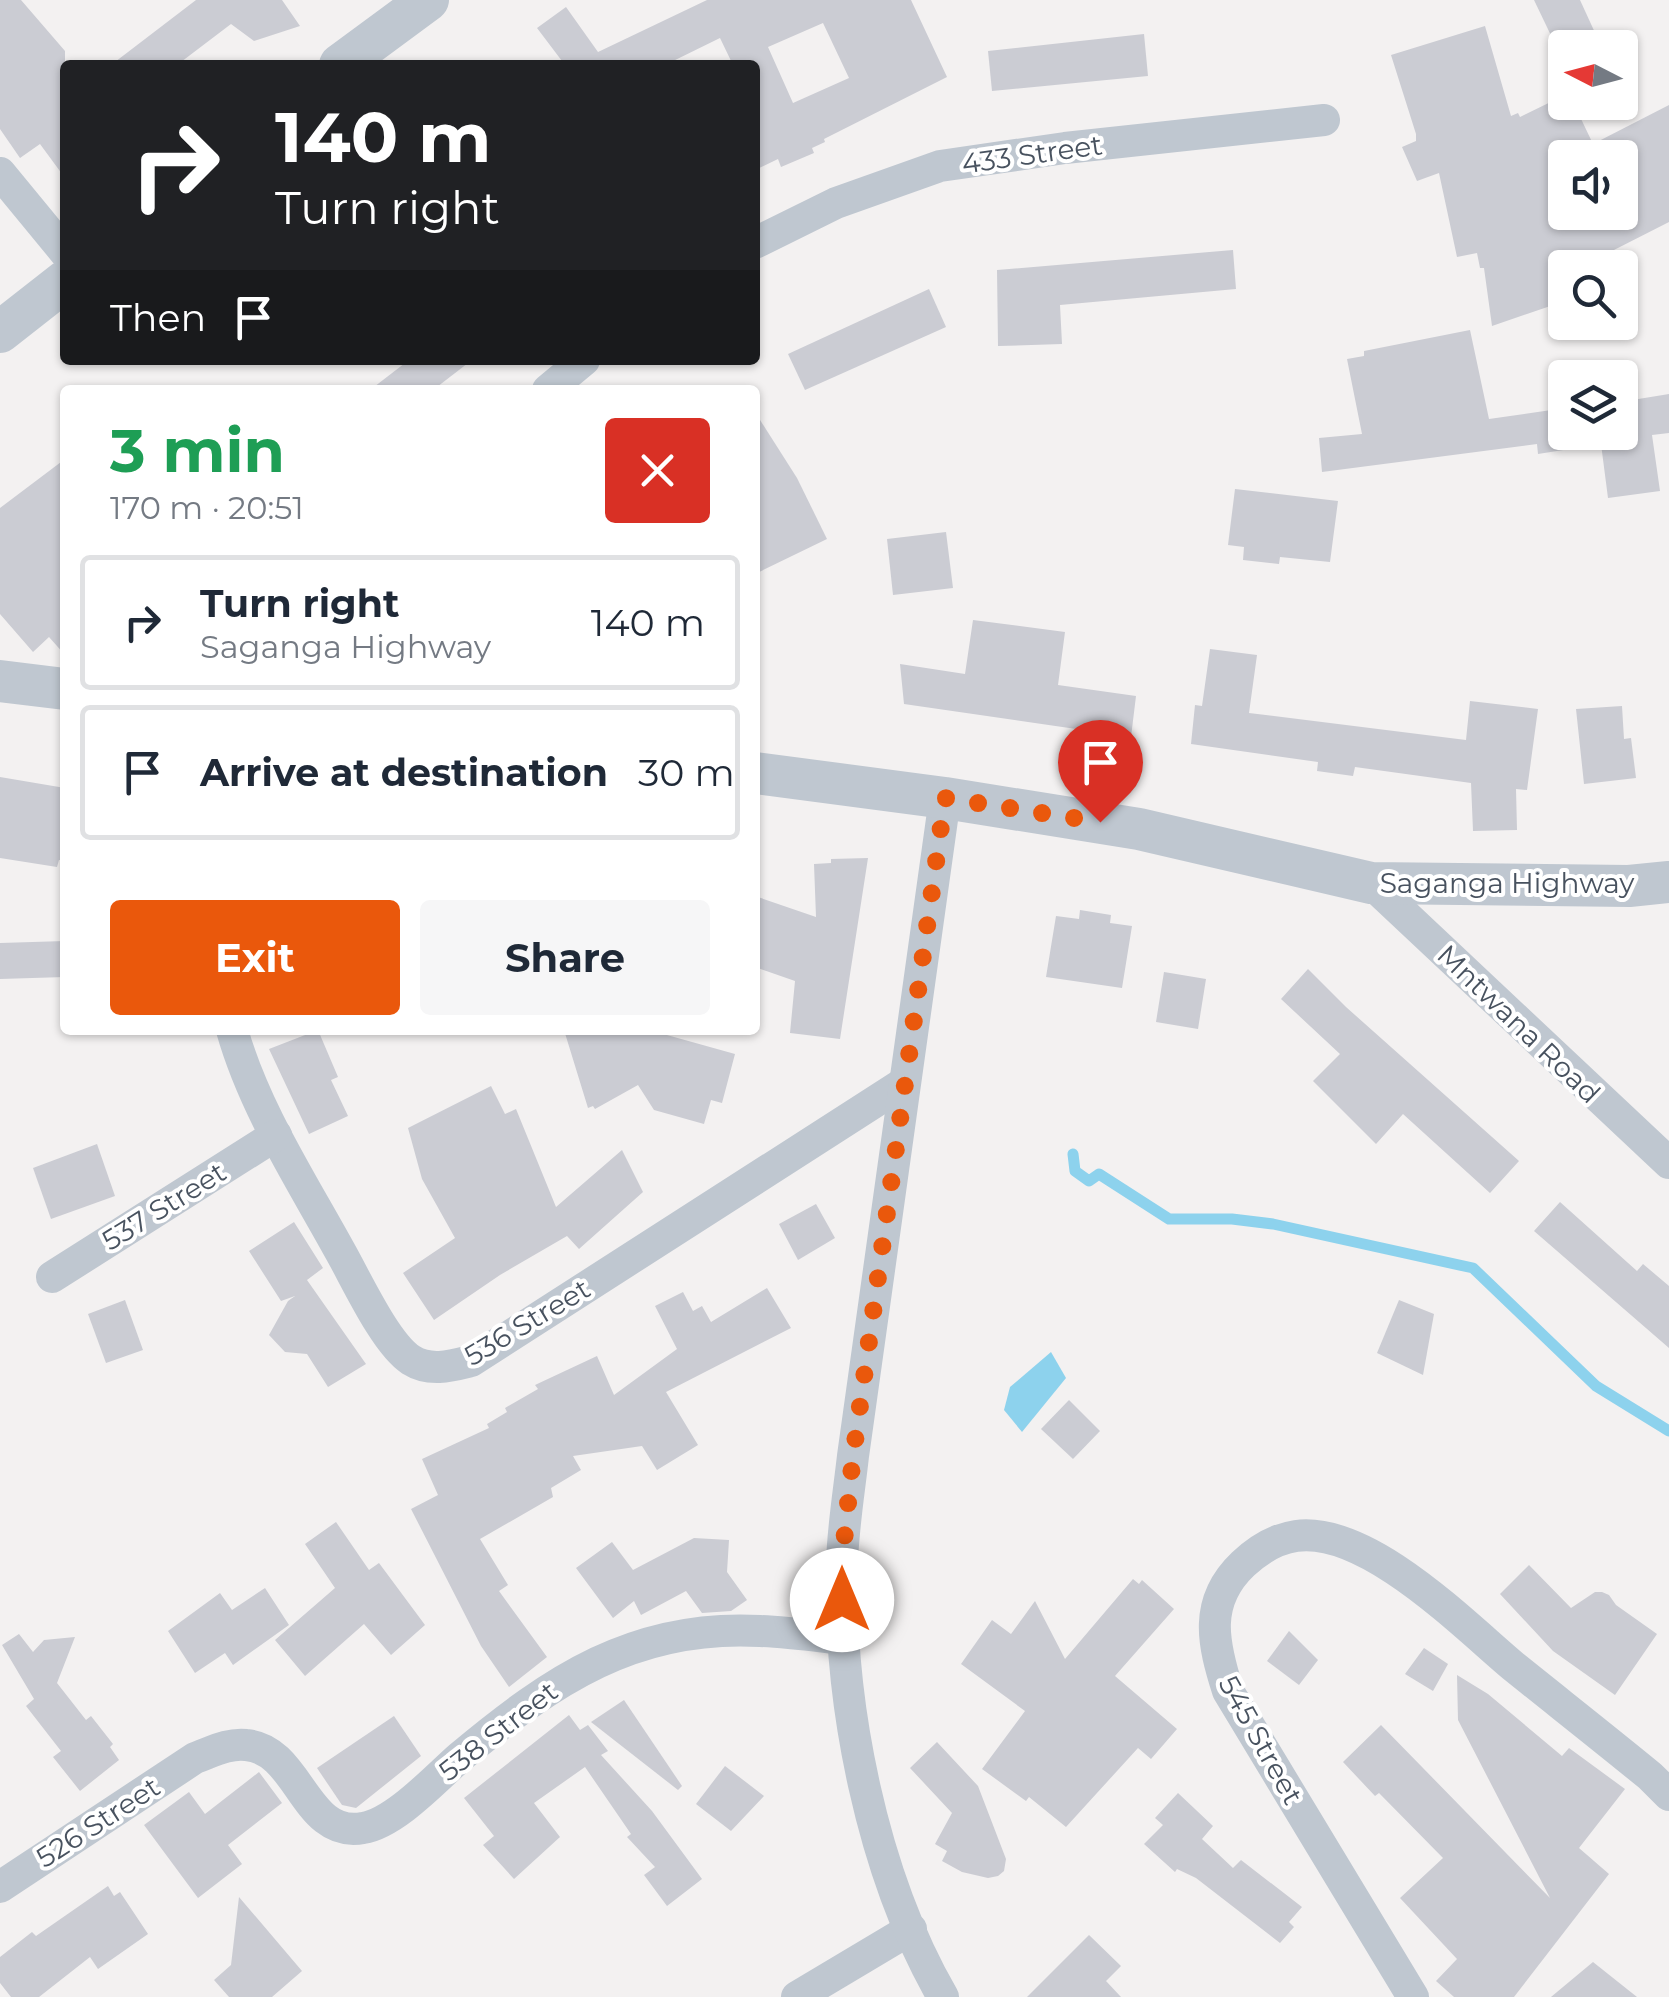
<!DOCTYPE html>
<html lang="en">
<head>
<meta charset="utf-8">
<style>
	:root { --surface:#fff; --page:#f6f6f7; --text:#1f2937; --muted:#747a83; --line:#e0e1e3; --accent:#ea580c }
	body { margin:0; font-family:Montserrat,sans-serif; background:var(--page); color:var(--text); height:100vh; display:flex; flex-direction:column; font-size:38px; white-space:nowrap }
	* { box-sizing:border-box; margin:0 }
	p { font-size:32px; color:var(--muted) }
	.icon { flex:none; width:55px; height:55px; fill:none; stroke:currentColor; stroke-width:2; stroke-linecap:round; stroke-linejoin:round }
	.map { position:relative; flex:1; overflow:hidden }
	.drawer { position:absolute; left:60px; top:385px; width:700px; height:650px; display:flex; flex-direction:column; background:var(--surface); border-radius:10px; box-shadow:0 2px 8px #0004 }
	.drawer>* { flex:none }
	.hud { position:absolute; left:60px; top:60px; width:700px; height:305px; border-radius:10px; box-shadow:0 2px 8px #0004; background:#202124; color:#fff; overflow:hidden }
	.needle { width:65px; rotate:276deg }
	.controls { position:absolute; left:1548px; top:30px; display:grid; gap:20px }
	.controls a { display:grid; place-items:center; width:90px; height:90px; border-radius:10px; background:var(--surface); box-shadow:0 2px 8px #0004; font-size:50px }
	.pin { position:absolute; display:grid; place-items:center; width:85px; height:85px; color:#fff; margin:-102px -42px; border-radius:50% 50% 50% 0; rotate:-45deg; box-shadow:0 0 10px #0007 }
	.pin .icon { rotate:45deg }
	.me { position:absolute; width:110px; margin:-55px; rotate:0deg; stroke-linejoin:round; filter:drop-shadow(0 0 8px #0008) }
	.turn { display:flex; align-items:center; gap:35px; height:210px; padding:0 50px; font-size:45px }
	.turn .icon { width:130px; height:130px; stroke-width:2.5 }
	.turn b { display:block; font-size:70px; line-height:85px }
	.then { display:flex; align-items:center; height:95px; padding:0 50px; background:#0003; gap:20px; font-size:38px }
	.round { display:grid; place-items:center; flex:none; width:105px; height:105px; border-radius:10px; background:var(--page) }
	.overview { display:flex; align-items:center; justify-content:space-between; height:170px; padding:0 50px }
	h1 { font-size:60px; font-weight:700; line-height:75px; color:#1e9e55 }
	.cta { display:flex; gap:20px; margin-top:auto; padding:20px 50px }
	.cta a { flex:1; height:115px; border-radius:10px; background:var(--accent); color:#fff; font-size:40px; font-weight:700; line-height:115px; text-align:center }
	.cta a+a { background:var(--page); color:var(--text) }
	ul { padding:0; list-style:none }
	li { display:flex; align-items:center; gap:30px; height:135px; margin:0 20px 15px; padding:0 30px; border:5px solid var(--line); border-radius:10px }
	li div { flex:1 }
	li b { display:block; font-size:38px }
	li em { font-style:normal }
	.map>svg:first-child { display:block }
	.water { fill:#8dd2ed }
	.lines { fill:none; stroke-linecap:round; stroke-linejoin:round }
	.stream { stroke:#8dd2ed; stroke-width:11 }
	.building { fill:#cbccd3; fill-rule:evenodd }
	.minor { stroke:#bfc7d0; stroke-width:32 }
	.tertiary { stroke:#bfc7d0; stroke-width:42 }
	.route { stroke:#ea580c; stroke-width:18; stroke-dasharray:0 32.4 }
	.labels { text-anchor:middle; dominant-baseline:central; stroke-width:8; stroke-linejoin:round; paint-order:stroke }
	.street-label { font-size:28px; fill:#48525f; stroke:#fff }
</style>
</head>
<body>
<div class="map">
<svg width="1669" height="1997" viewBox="0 0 1669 1997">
	<rect width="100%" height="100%" fill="#f3f1f1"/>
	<polygon class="water" points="1051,1352 1066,1378 1022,1432 1004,1410 1010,1387"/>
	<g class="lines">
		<polyline class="stream" points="1073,1154 1075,1171 1089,1181 1099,1174 1169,1219 1232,1219 1273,1224 1473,1268 1596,1386 1669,1431"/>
	</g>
	<g class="building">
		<polygon points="0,0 21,0 65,51 65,178 40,144 20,158 0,129"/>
		<polygon points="196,0 282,0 300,26 254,41 231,24 177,65 111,65"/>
		<path d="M 707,0 L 911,0 L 947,77 L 824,139 L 825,142 L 812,148 L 814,153 L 781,167 L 778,159 L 755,170 L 755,65 L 733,65 L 720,38 L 665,65 L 565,65 L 537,28 L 566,7 L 598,52 ZM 823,23 L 849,78 L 793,103 L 768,47 Z"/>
		<polygon points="1534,0 1580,0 1602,48 1557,48"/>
		<path d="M 1485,26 L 1511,116 L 1518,113 L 1520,117 L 1565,95 L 1565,102 L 1573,102 L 1593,144 L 1669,105 L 1669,222 L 1612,251 L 1617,268 L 1565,268 L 1565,301 L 1492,326 L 1484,268 L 1480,268 L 1477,253 L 1457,257 L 1439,173 L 1417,181 L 1402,147 L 1416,141 L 1416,134 L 1391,55 ZM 1565,158 L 1620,158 L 1620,212 L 1565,212 Z"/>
		<polygon points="1144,34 1148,76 992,91 988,51"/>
		<polygon points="1233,250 1236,289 1060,305 1062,344 998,346 997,270"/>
		<polygon points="929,289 946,327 805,390 788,354"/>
		<polygon points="1470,330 1489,419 1565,408 1565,432 1620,432 1620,402 1669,394 1669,433 1652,435 1660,491 1608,498 1601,444 1538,454 1537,444 1322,472 1319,438 1362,434 1347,359 1364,356 1364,351"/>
		<polygon points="409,360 472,360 433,390 370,390"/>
		<polygon points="755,412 797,478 827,539 755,574"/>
		<polygon points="65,459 65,655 49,637 33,652 0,614 0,508"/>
		<polygon points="1235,489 1338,501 1330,562 1280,557 1279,564 1243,560 1244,547 1228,545"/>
		<polygon points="946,532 953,588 893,595 887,539"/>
		<polygon points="973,620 1065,632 1058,685 1136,696 1131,737 904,704 900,664 965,674"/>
		<polygon points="1210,649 1257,655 1249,713 1466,740 1470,701 1538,709 1527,790 1516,789 1517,830 1473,831 1471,783 1355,767 1353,776 1317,771 1318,762 1191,744 1195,705 1202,706"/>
		<polygon points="1622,706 1624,739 1631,738 1636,778 1584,784 1576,709"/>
		<polygon points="0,777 65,788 65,861 59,860 57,867 0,858"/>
		<polygon points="868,858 840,1039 790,1033 795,981 755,967 755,896 816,917 814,864 831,863 831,859"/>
		<polygon points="1080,910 1111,915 1110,923 1132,926 1122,988 1046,977 1056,916 1079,919"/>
		<polygon points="65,941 65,977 0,979 0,943"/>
		<polygon points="1308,969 1346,1007 1519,1161 1490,1193 1403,1114 1376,1144 1313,1081 1340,1054 1281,999"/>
		<polygon points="1164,972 1206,979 1198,1029 1156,1022"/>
		<polygon points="318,1030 338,1077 331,1080 348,1116 309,1134 269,1049"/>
		<polygon points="564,1030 649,1030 735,1054 722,1103 711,1100 704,1124 654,1110 638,1085 595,1109 593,1106 588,1108"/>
		<polygon points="491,1086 505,1114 516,1109 556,1207 622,1150 643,1192 579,1249 567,1236 500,1275 434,1320 403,1273 455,1238 422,1179 408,1128"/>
		<polygon points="97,1144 115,1196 51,1219 33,1168"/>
		<polygon points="1560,1202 1637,1271 1643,1264 1669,1286 1669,1348 1534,1231"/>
		<polygon points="816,1204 835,1238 798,1260 779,1224"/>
		<polygon points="294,1222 323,1268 307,1280 366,1364 328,1387 307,1354 285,1352 269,1335 288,1301 295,1296 281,1301 249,1251"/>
		<polygon points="767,1288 791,1328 666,1392 698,1445 657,1470 642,1446 573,1456 581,1470 551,1488 553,1497 480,1539 508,1585 499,1591 547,1657 509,1687 481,1646 411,1509 438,1495 422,1459 489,1428 487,1424 507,1412 505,1408 538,1389 535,1385 597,1356 614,1395 677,1349 655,1306 683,1292 693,1311 702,1306 711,1322"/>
		<polygon points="125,1300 143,1350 106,1363 88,1314"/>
		<polygon points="1399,1300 1434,1314 1423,1375 1377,1353"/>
		<polygon points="1069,1400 1100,1431 1073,1459 1041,1429"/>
		<polygon points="336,1522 369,1570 379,1563 425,1625 391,1655 364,1624 305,1676 275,1640 335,1588 305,1544"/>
		<polygon points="694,1538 729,1540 727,1572 747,1600 731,1611 702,1613 686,1591 641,1615 634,1601 613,1618 576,1568 612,1542 633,1570"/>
		<polygon points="1529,1565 1571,1608 1595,1592 1602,1592 1609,1595 1616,1605 1657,1634 1615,1695 1553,1651 1500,1594"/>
		<polygon points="1133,1579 1139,1584 1142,1580 1174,1609 1115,1676 1177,1729 1151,1759 1138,1748 1066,1827 1029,1797 1026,1801 982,1769 1025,1711 961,1664 992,1620 1011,1634 1035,1601 1065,1659"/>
		<polygon points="265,1588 289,1625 233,1665 225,1653 195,1673 168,1631 220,1593 232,1610"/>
		<polygon points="1289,1631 1318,1660 1299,1685 1267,1661"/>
		<polygon points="19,1634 33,1652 44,1640 75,1637 57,1683 86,1720 91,1716 113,1744 110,1747 119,1760 80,1791 53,1757 61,1751 26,1706 34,1699 2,1645"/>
		<polygon points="1424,1648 1448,1664 1433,1691 1405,1674"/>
		<polygon points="1457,1675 1488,1694 1562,1756 1569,1748 1625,1789 1579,1848 1609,1874 1514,1997 1454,1997 1436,1981 1457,1959 1400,1898 1443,1858 1379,1793 1375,1796 1343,1762 1381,1725 1550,1898 1458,1720"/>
		<polygon points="624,1700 682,1786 678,1790 591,1722"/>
		<polygon points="569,1715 580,1730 588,1725 608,1751 601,1755 652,1811 702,1879 667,1906 644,1875 655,1867 627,1837 631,1834 585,1767 534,1803 560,1837 514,1879 483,1845 494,1836 464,1798"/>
		<polygon points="394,1716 421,1756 356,1808 342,1805 317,1768"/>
		<polygon points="937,1742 978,1786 1006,1859 1004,1871 998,1876 988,1878 962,1872 942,1861 947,1851 935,1844 952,1813 910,1768"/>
		<polygon points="725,1766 764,1796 731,1831 696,1804"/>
		<polygon points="259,1772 282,1803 228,1845 242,1864 198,1898 144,1825 189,1792 205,1814"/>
		<polygon points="1178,1793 1213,1826 1202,1839 1233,1868 1241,1860 1302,1907 1289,1922 1294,1927 1280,1943 1196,1878 1177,1869 1175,1872 1144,1844 1163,1825 1155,1818"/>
		<polygon points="108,1886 114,1896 120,1892 148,1934 98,1969 90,1957 39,1997 11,1997 0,1983 0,1957 32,1932 36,1936"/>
		<polygon points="239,1897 302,1971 272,1997 229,1997 214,1980 231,1965"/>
		<polygon points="1089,1935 1121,1966 1106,1981 1121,1997 1027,1997"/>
		<polygon points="1593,1962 1637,1997 1551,1997"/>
	</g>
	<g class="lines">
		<g class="minor">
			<polyline points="0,173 65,252"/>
			<polyline points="755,243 836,203 940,166 1065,148 1324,120"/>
			<polyline points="548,390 584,360"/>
			<polyline points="1371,883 1669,1163"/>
			<path d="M 232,1030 C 254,1108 301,1180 340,1251 C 356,1279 385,1343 411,1360 C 430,1372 451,1366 471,1361 L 904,1083"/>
			<polyline points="52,1277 276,1135"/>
			<path d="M 0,1887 L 195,1758 C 212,1752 228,1743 246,1745 C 300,1749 304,1839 363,1828 C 395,1823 436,1778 460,1757 C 552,1680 635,1624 760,1631 C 788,1632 816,1636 843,1639"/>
			<polyline points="797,1997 911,1929"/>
			<path d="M 943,1997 C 872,1874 838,1703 842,1563 C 843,1527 849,1492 853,1456 L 945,798"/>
			<path d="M 1413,1997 L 1228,1691 C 1213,1644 1203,1602 1243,1564 C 1258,1550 1275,1539 1296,1536 C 1367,1526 1463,1624 1513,1666 C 1559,1703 1605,1739 1650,1776 L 1669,1795"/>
		</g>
		<g class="tertiary">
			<polyline points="340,65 428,0"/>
			<polyline points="0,332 65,281"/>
			<polyline points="0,681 65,689"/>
			<polyline points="755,773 945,798 1139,829 1371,883 1629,886 1669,882"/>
		</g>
	</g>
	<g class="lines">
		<polyline class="route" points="842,1600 842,1561 853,1456 945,798 1100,822"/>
	</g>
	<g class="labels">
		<g class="street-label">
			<text transform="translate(1032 154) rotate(-8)">433 Street</text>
			<text x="1507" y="883">Saganga Highway</text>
			<text transform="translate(1519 1024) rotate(44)">Mntwana Road</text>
			<text transform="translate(164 1206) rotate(-32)">537 Street</text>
			<text transform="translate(527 1322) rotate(-31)">536 Street</text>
			<text transform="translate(498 1731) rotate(-38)">538 Street</text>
			<text transform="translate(1261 1740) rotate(61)">545 Street</text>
			<text transform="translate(98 1822) rotate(-33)">526 Street</text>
		</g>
	</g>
</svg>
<div class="controls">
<a><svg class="needle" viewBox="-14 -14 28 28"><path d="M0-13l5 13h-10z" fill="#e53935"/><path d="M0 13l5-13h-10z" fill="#747a83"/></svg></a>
<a><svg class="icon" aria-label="sound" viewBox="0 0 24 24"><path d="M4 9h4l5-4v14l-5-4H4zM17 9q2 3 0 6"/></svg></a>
<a><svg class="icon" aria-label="search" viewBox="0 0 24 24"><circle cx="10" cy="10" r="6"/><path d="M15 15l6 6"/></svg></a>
<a><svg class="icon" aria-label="layers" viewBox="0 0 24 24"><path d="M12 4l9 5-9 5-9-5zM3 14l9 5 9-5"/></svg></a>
</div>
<div class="pin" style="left:1100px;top:822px;background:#d93025"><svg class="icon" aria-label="arrive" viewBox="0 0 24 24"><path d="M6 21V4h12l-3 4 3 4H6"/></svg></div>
<svg class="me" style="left:842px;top:1600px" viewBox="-20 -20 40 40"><circle r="19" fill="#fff"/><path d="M0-13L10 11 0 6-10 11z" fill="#ea580c"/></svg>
<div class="hud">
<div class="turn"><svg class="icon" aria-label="right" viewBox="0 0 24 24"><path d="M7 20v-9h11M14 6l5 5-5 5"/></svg><div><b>140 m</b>Turn right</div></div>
<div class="then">Then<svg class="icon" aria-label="arrive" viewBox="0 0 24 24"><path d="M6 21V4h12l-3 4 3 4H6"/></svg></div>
</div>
<section class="drawer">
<div class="overview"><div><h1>3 min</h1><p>170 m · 20:51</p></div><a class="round" style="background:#d93025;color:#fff"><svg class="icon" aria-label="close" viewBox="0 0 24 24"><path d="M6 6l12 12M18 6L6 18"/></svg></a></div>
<ul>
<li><svg class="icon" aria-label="right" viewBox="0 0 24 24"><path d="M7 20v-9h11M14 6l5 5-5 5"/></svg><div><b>Turn right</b><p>Saganga Highway</p></div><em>140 m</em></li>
<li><svg class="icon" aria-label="arrive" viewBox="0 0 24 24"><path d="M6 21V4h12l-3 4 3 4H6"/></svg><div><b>Arrive at destination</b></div><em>30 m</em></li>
</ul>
<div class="cta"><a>Exit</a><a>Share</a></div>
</section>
</div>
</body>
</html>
